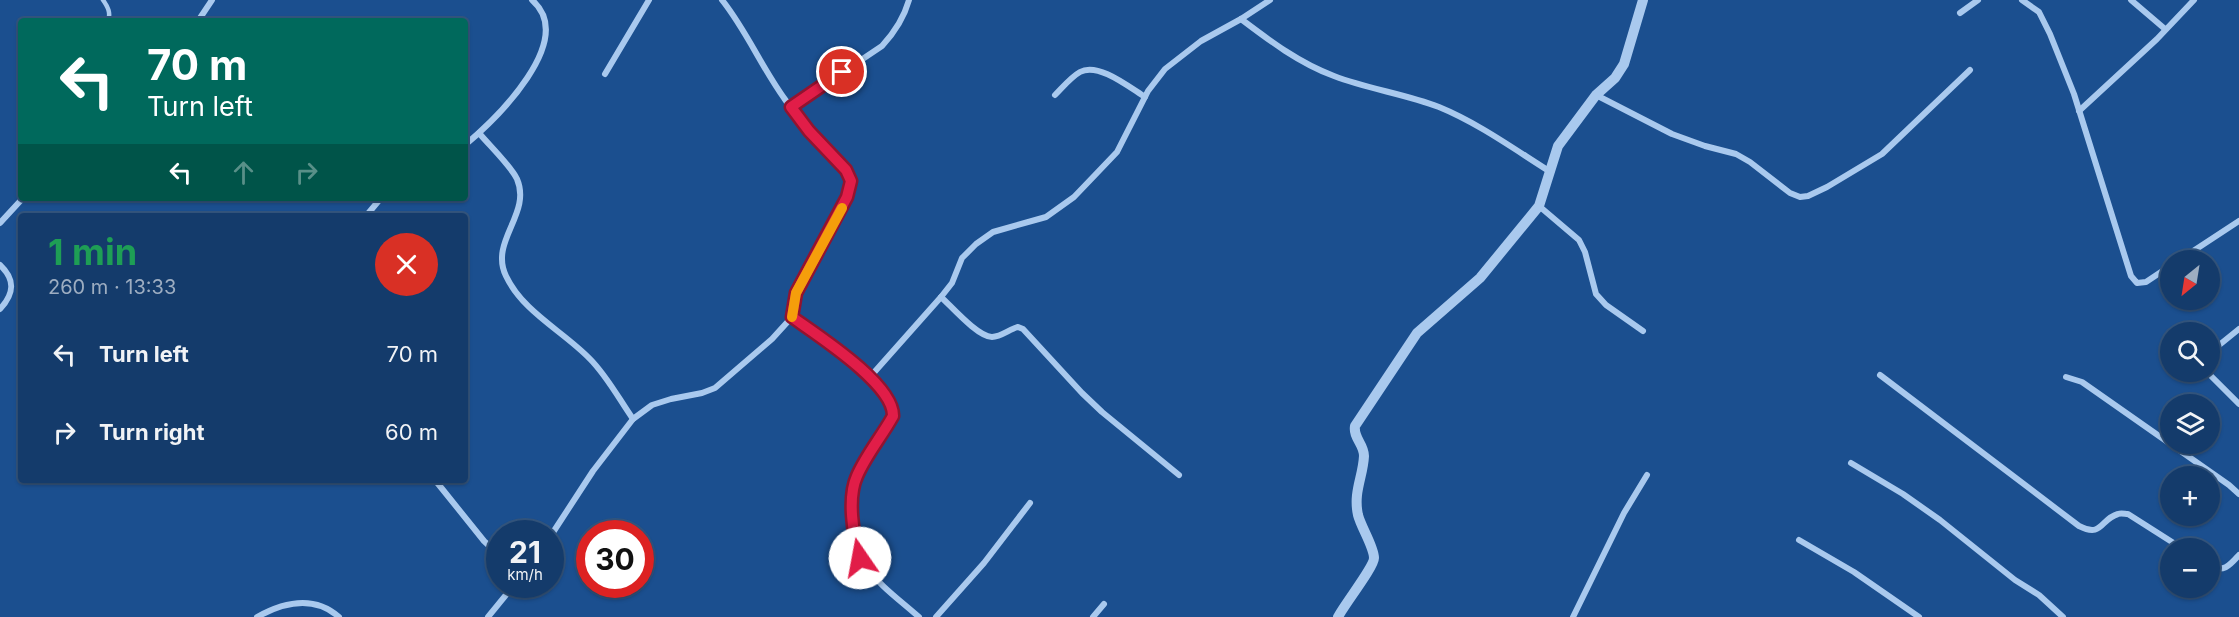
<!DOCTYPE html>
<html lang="en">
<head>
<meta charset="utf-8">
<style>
	:root { --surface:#143b6b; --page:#1d4271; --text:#f1f3f6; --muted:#9dadc1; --line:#33557e }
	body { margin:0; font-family:Inter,sans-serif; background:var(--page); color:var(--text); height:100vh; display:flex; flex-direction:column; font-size:22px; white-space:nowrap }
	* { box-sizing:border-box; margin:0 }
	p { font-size:20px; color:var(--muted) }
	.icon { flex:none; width:33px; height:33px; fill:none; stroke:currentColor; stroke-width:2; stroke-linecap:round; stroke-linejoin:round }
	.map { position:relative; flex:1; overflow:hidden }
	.side { position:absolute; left:18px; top:213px; width:450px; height:270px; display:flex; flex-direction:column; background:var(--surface); border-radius:6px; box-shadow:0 2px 4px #0004,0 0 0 2px var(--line) }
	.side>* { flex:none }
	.guide { position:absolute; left:18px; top:18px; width:450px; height:183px; border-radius:6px; box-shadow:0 2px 4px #0004,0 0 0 2px var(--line); background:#00695c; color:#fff; overflow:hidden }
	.needle { width:39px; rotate:210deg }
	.controls { position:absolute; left:2160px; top:250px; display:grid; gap:12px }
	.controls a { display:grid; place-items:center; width:60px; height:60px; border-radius:50%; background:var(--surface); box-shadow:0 2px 4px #0004,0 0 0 2px var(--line); font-size:30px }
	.speed { position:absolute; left:486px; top:520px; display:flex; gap:12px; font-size:30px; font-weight:700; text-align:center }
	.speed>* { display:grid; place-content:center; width:78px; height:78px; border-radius:50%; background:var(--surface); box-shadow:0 2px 4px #0004,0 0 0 2px var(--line); line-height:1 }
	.speed small { font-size:15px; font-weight:400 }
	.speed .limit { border:9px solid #d22; background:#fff; color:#111 }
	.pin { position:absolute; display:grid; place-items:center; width:51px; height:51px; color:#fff; margin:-26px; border:3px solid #fff; border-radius:50%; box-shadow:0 2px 6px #0007 }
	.me { position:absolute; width:66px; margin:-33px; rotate:348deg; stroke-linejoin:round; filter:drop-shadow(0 0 4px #0008) }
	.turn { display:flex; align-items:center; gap:21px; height:126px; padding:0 30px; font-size:27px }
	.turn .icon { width:78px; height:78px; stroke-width:2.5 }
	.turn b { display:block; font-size:42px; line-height:51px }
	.lanes { display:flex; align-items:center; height:57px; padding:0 30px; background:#0003; justify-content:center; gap:30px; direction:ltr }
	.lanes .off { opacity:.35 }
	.round { display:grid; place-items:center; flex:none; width:63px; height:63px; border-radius:32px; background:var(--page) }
	.head { display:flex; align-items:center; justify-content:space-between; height:102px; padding:0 30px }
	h1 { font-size:36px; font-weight:700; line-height:45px; color:#1e9e55 }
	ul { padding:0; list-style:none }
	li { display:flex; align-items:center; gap:18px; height:78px; padding:0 30px }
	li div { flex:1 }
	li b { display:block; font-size:22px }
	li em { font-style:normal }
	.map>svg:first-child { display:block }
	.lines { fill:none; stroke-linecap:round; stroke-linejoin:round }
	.service { stroke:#a9c9ee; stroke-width:4.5 }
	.minor { stroke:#a9c9ee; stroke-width:6 }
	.tertiary { stroke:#a9c9ee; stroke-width:10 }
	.route-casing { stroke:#92132f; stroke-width:15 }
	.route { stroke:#e11d48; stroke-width:10 }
	.slow { stroke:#f59e0b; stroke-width:10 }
</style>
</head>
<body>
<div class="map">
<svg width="2239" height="617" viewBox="0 0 2239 617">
	<rect width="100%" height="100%" fill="#1b4f8f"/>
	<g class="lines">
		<path class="service" d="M 103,0 C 108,7 111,13 108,21"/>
		<g class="minor">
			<path d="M 722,0 C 746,30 761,66 784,98 C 792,110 800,121 809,132 C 824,148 842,161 851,181 L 847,197 L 796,293 L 792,317"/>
			<polyline points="2022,0 2039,12 2050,34 2074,94 2131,276 2137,283 2146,282 2170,266"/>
			<polyline points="2131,0 2165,29"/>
			<polyline points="1960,13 1978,0"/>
			<path d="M 1241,19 C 1270,41 1299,63 1334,76 C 1368,89 1405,94 1439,107 C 1478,123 1514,149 1549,171"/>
			<polyline points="198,21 212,0"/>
			<polyline points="605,74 649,0"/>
			<path d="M 1055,95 C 1063,87 1071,77 1080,72 C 1098,62 1129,87 1145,97"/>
			<polyline points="1596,95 1672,134 1705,146 1736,154 1750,162 1790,193 1800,197 1808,196 1827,187 1882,154 1970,70"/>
			<path d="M 791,107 L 882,46 C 894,33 904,18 909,0"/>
			<polyline points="2079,111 2157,39 2194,0"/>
			<path d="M 479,133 C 489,145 511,166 517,179 C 532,214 489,241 506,276 C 523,312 563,331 590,359 C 607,376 619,399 633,419"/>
			<path d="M 465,145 C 496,119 578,40 532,0"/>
			<polyline points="1539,206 1579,240 1585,252 1596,294 1606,305 1643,331"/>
			<polyline points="366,216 381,198"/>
			<polyline points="0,223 23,198"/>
			<polyline points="2178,261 2239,221"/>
			<path d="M 0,265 C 16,280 14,294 0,309"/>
			<path d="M 941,297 C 952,307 978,337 992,337 C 1001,337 1010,329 1018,327 L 1023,329 L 1082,393 L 1102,412 L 1179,475"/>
			<polyline points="792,317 870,377"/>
			<polyline points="2210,358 2218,346 2239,329"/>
			<polyline points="2207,372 2239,404"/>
			<path d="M 1880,375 L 2079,526 C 2103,538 2100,519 2118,514 C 2121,513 2125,514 2128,514 L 2183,549"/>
			<polyline points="2066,377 2082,382 2229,485 2239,494"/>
			<polyline points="1851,463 1903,494 1940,520 2015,580 2039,595 2063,617"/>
			<polyline points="435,480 484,541 500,556"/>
			<polyline points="550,537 593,471 633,419 652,405 671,399 702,393 715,388 772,339 792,317"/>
			<polyline points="1799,540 1854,572 1919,617"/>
			<path d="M 2210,566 C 2224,573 2230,565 2239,555"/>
			<path d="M 257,617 C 284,602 314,595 339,617"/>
			<polyline points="488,617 514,585"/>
			<path d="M 919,617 C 880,583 853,569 853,512 C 853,500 852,488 857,476 C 866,455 882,436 893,416 C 894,400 880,388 870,377 L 941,297 L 952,283 L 962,258 L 976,244 L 993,232 L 1046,217 L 1074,197 L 1096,174 L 1117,152 L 1148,91 L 1165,69 L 1201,41 L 1241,19 L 1270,0"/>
			<polyline points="936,617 984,563 1030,503"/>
			<polyline points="1093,617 1104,604"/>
			<polyline points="1573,617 1624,513 1647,475"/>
		</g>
		<path class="tertiary" d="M 1338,617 C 1344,605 1374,567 1374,558 C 1374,547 1361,527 1358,515 C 1353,492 1363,477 1364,456 C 1364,444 1353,438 1355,426 L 1417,333 L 1480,278 L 1539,206 L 1558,146 L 1596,95 L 1615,78 L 1624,64 L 1643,0"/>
	</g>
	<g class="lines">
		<defs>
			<path id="route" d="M 842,72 L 791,107 L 809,131 L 846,170 L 851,181 L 847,197 L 796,293 L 792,317 C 817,335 894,384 893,416 C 882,436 866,455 857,476 C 847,498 853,535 860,558"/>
		</defs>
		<use href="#route" class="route-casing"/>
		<use href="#route" class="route"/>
		<polyline class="slow" points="792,317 796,293 842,208"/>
	</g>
</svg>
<div class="controls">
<a><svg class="needle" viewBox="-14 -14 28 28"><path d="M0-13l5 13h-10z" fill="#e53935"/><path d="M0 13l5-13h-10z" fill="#9dadc1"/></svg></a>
<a><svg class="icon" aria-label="search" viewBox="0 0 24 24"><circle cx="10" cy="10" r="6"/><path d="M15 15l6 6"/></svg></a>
<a><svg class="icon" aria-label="layers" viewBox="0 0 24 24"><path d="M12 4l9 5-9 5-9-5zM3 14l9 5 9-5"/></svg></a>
<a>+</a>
<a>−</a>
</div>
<div class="speed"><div>21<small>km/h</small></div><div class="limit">30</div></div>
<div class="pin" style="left:842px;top:72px;background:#d93025"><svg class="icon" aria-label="arrive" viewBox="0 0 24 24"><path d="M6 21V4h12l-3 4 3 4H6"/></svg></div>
<svg class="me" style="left:860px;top:558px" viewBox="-20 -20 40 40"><circle r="19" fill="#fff"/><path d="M0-13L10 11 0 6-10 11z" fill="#e11d48"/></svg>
<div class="guide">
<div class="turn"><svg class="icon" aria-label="left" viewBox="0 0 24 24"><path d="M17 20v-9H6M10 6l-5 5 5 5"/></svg><div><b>70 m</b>Turn left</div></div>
<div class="lanes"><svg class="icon" aria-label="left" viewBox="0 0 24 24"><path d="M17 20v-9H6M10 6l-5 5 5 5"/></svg><svg class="icon off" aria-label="ahead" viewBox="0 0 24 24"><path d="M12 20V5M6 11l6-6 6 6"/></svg><svg class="icon off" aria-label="right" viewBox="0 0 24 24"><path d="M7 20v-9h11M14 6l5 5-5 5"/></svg></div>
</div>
<section class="side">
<div class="head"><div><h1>1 min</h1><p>260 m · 13:33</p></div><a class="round" style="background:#d93025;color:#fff"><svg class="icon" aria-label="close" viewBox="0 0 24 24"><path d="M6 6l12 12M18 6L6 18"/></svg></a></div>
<ul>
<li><svg class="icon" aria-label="left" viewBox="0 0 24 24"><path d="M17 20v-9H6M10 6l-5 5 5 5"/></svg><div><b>Turn left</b></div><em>70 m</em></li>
<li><svg class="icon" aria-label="right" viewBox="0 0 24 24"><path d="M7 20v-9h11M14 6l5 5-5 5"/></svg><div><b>Turn right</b></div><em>60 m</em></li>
</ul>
</section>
</div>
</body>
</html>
